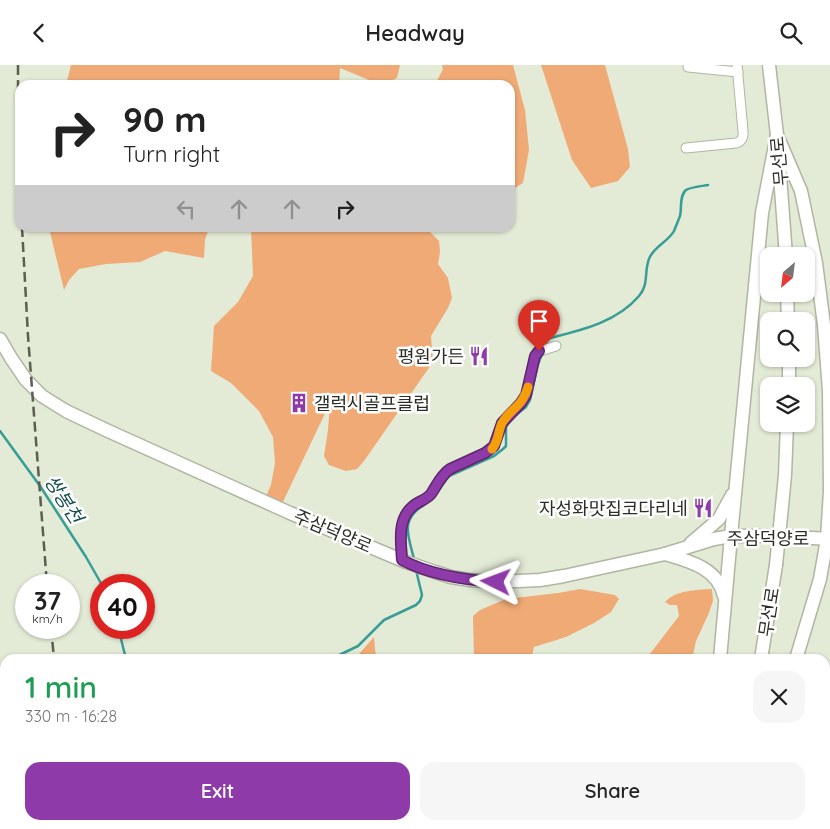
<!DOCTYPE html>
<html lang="en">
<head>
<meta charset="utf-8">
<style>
	:root { --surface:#fff; --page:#f6f6f6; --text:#222; --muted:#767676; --accent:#8e3aa8 }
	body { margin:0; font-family:Quicksand,"Noto Sans KR",sans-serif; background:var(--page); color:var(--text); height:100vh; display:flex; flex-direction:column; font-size:19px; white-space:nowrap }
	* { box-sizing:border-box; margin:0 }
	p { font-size:16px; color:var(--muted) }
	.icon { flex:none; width:28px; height:28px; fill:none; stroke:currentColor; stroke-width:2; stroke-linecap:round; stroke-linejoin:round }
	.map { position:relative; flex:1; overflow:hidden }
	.sheet { position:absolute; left:0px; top:589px; width:830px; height:176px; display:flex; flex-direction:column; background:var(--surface); border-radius:15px 15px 0 0; box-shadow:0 1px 4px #0004 }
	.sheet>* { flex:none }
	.hud { position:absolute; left:15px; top:15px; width:500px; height:152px; border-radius:15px; box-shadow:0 1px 4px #0004; background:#fff; color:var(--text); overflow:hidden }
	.needle { width:32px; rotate:208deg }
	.buttons { position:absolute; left:760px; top:182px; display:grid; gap:10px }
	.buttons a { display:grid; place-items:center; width:55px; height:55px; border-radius:10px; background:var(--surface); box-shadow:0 1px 4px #0004; font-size:25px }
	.speed { position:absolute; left:15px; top:509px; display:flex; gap:10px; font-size:25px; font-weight:700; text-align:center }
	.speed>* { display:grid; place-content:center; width:65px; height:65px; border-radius:50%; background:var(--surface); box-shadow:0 1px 4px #0004; line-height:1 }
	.speed small { font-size:12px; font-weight:400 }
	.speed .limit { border:8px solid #d22; background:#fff; color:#111 }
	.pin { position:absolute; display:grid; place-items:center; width:42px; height:42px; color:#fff; margin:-51px -21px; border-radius:50% 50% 50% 0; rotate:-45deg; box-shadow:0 0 5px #0007 }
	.pin .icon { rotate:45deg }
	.me { position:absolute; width:55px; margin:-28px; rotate:273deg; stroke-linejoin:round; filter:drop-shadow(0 0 4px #0008) }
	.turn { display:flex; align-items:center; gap:18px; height:105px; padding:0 25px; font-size:22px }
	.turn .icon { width:65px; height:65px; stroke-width:2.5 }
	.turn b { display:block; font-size:35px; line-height:42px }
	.lanes { display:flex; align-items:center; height:48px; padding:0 25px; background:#0003; justify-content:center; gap:25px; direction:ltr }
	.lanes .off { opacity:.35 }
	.round { display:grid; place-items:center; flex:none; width:52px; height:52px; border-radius:15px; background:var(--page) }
	.headline { display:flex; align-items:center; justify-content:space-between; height:85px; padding:0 25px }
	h1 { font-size:30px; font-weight:600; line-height:38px; color:#1e9e55 }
	.primary-button { display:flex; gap:10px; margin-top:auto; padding:10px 25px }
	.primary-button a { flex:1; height:58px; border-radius:15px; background:var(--accent); color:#fff; font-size:20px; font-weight:600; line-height:58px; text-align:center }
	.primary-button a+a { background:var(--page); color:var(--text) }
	header { display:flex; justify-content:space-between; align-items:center; height:65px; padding:0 25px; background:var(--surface); font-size:22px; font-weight:600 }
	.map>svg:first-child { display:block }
	.green { fill:#f0aa76 }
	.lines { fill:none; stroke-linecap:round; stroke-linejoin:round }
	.stream { stroke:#389d96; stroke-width:2.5 }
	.street-casing { stroke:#afb6a2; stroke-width:11 }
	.secondary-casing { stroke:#afb6a2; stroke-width:15 }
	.street { stroke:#fff; stroke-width:9 }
	.secondary { stroke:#fff; stroke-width:12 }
	.rail { stroke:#5a5e53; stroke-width:2.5; stroke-dasharray:10 5; stroke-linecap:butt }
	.secondary-bridge-casing { stroke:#afb6a2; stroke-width:15; stroke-linecap:butt }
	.secondary-bridge { stroke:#fff; stroke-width:12 }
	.route-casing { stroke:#5c266d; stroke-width:12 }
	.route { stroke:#8e3aa8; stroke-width:9 }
	.slow { stroke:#f59e0b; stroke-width:9 }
	.labels { text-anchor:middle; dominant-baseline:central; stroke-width:5; stroke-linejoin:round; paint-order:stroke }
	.street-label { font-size:18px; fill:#2b2e26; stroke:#fff }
	.poi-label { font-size:18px; fill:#2b2e26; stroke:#fff; text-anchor:end }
	.water-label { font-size:19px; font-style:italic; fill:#16514e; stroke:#fff }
</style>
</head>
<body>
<header><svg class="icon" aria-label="back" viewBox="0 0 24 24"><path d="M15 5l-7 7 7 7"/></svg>Headway<svg class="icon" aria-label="search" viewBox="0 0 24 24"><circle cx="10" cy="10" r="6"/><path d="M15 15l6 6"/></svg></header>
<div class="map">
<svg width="830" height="764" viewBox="0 0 830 764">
	<rect width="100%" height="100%" fill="#e3ebd6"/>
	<g class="green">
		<polygon points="71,0 400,0 397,13 381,20 340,3 339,20 66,20"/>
		<polygon points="442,0 513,0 525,45 529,85 523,118 515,123 510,121 510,20 435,20 443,4"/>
		<polygon points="541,0 605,0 628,84 630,102 618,116 591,123 572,95"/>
		<polygon points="50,163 50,162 209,163 205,175 204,193 165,186 140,197 106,199 79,204 69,215 64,225 50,167"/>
		<polygon points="249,163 426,163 439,176 440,187 438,199 448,213 452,233 448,243 431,271 433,297 364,396 357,404 346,406 329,400 324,391 328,365 330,338 280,443 264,436 271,420 275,398 273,372 259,346 231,318 211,306 214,261 238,237 253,211 251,163"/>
		<polygon points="580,524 615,530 619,534 611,547 594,558 566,572 534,582 531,594 474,594 473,551 480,545 506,534 558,528"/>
		<path d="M 712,524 L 713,536 L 708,550 L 696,576 L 692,594 L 646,594 L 679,551 L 677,540 L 670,540 L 665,537 C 676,525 696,525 712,524 Z"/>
		<polygon points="374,572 376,594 349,594 359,589"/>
		<polygon points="383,760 623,760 622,764 419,764"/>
	</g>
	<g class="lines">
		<g class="stream">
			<path d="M 544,281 L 547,276 L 550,273 C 582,265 617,257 639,231 C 649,220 644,206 649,194 C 653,182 668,177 674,166 C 676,161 678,156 680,151 C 682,144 679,131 686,125 C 691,122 702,121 708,120"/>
			<polyline points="0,366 40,421 86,492 102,520"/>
			<polyline points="438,426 449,411 494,391 503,384 506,381 506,362 512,353 526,342 530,335 538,299 542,289"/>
			<path d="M 414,494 C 409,472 399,455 424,440"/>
			<polyline points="118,562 126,594"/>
			<polyline points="331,594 358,581 384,555 416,540 420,536 422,530 416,505"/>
			<polyline points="146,760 146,764"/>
		</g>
		<defs>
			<g id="street">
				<polyline points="688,2 738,7"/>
				<path d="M 686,83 L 736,78 C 741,77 744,72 743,66 L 737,0"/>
				<path d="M 403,495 C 401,478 397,454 412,442 C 417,438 424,436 429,431 C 435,426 439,413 447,406 L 485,388 L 494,381 L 502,358 L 521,337 L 526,330 L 535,291 L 537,287 L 556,281"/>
				<polyline points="822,764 827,759 830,753"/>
			</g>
			<g id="secondary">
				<polyline points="769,0 777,70 786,191"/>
				<polyline points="777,70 801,126 816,198 824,260 829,326 830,426 827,474 820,514 796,594"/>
				<polyline points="787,229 788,256"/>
				<polyline points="0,274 11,293 26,315 42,331 66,346 106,365 290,448 406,497 435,507 451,512 470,515 496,517 540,515 564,511 665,489 714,474 731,471 777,471 830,474"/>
				<polyline points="789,321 789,294"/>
				<polyline points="781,451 785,410 787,359"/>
				<polyline points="691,478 719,454 732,430"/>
				<path d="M 665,489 C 689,496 718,503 724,531"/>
				<polyline points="720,594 731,471 762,148 777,70"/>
				<polyline points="761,594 776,500"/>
				<polyline points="720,764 722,760"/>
			</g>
		</defs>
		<use href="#street" class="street-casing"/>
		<use href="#secondary" class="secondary-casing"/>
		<use href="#street" class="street"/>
		<use href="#secondary" class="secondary"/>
		<g class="rail">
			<polyline points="18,0 18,77 20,122"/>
			<polyline points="22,162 28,271 47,520"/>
			<polyline points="51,562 54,594"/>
			<polyline points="70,760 70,764"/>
		</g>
		<defs>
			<polyline id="secondary-bridge" points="776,500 781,451"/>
		</defs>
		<use href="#secondary-bridge" class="secondary-bridge-casing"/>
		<use href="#secondary-bridge" class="secondary-bridge"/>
	</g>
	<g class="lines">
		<defs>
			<path id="route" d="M 496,517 C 465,515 430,510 402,495 C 401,478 397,455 412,442 C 417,437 426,435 431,429 C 437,420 441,410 450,404 L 485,388 L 494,381 L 502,358 L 521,338 L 526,330 L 535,291 L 539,286"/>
		</defs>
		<use href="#route" class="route-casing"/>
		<use href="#route" class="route"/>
		<path class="slow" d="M 492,384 C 499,376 498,366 502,358 C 511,343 523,341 528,322"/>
	</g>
	<defs>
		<symbol id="restaurant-bare" viewBox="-9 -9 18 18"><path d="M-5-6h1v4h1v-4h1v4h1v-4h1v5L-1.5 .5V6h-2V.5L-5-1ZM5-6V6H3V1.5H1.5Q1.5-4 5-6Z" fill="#8e3aa8" stroke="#fff" stroke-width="2.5" paint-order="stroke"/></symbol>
		<symbol id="building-bare" viewBox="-9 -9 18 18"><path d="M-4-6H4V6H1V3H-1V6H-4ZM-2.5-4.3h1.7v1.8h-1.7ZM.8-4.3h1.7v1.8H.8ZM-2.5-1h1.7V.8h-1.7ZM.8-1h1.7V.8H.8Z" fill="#8e3aa8" stroke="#fff" stroke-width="2.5" paint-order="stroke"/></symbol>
	</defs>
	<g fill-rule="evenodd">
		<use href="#restaurant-bare" x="465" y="277" width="28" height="28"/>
		<use href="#building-bare" x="285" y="324" width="28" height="28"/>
		<use href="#restaurant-bare" x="689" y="429" width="28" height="28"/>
	</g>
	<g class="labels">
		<g class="street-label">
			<text transform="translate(779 96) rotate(-95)">무선로</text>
			<text transform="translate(333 466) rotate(23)">주삼덕양로</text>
			<text x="768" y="473">주삼덕양로</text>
			<text transform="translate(769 547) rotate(-81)">무선로</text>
		</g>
		<g class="poi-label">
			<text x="464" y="291">평원가든</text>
			<text x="314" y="338" text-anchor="start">갤럭시골프클럽</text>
			<text x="688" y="443">자성화맛집코다리네</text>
		</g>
		<g class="water-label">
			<text transform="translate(64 434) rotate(57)">쌍봉천</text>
		</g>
	</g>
</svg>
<div class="buttons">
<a><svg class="needle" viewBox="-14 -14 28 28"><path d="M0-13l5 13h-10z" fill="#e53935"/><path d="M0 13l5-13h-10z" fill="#767676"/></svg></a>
<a><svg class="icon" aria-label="search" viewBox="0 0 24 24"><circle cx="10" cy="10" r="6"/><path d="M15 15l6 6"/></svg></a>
<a><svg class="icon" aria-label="layers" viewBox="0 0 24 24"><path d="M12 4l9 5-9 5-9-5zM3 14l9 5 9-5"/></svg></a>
</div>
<div class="speed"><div>37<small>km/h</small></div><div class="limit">40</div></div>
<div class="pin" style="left:539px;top:286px;background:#d93025"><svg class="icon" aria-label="arrive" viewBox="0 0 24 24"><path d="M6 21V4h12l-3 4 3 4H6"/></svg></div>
<svg class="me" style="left:496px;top:517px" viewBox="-20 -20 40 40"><path d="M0-17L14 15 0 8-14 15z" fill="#8e3aa8" stroke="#fff" stroke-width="4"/></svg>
<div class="hud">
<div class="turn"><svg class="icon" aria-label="right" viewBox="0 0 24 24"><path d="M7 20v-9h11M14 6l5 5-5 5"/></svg><div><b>90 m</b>Turn right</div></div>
<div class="lanes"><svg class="icon off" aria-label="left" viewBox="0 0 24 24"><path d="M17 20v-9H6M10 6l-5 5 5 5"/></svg><svg class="icon off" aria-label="ahead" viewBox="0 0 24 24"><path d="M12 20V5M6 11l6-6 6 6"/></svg><svg class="icon off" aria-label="ahead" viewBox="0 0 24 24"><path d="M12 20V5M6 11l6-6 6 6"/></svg><svg class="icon" aria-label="right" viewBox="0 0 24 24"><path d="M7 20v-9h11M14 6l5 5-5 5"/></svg></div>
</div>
<section class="sheet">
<div class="headline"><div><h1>1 min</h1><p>330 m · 16:28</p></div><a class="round"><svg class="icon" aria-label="close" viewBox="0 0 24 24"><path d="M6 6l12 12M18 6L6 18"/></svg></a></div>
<div class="primary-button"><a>Exit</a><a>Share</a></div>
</section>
</div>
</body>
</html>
